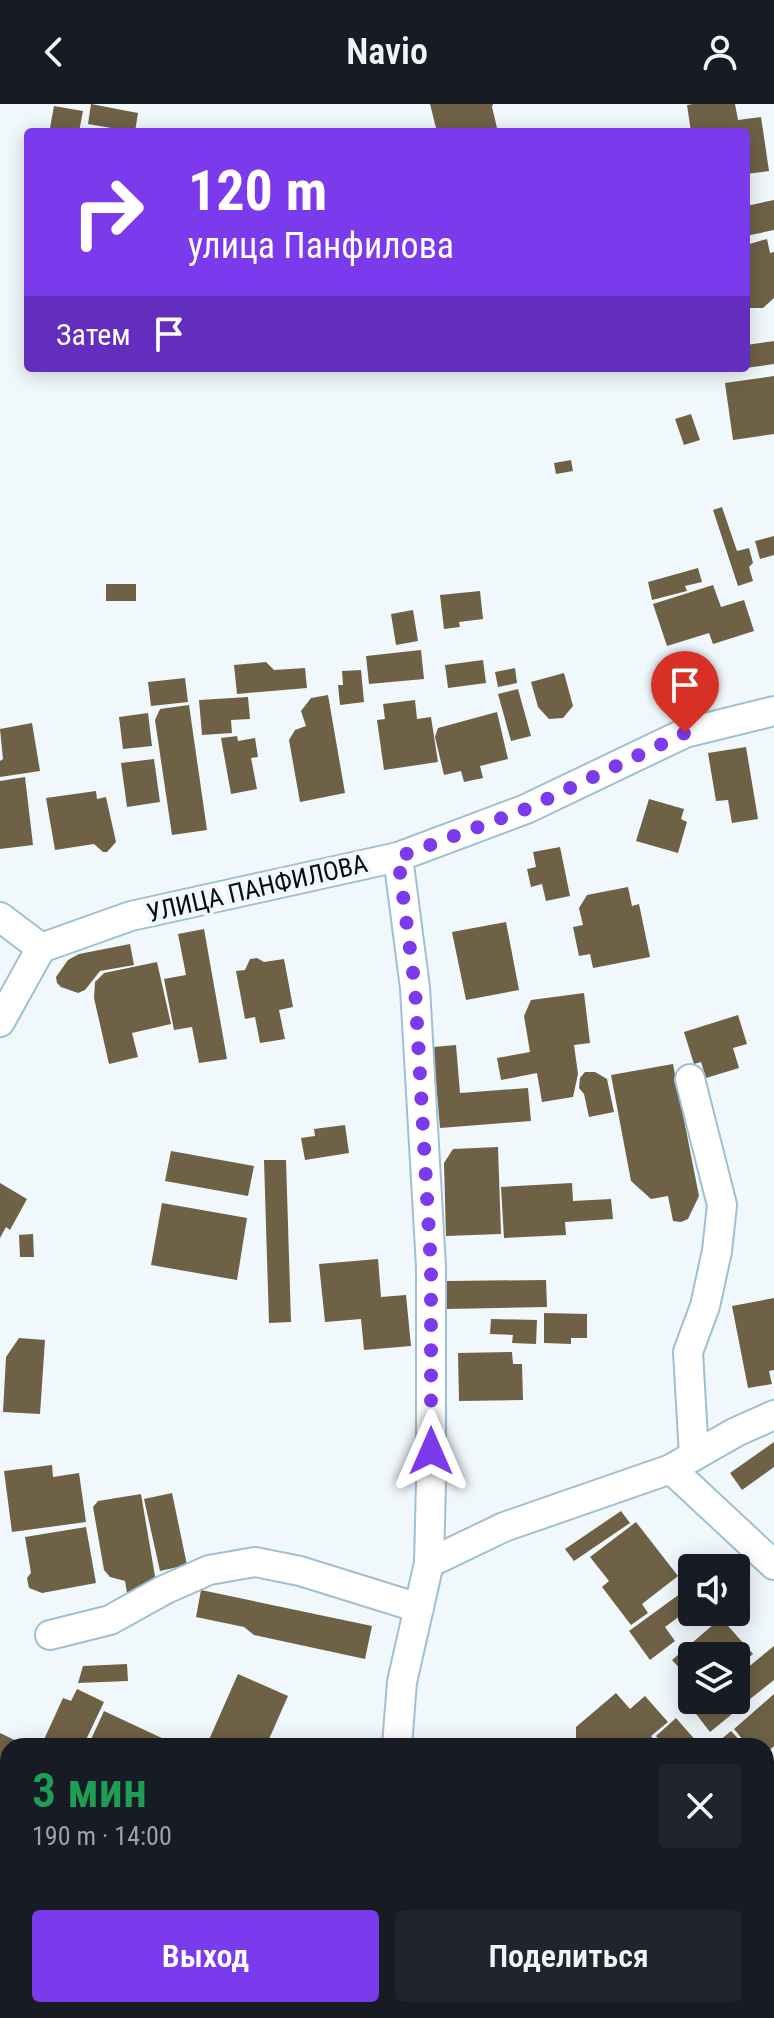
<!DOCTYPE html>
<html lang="ru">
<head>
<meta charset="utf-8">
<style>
	:root { --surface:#171b24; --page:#20242c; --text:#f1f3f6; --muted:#9ea1a6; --accent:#7c3aed }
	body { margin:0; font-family:"Roboto Condensed",sans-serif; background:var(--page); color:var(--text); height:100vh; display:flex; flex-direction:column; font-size:30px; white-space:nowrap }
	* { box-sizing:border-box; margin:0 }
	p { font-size:26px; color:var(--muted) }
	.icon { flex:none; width:44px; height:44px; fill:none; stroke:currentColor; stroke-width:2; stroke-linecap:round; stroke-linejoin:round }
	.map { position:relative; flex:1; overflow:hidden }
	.panel { position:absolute; left:0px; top:1634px; width:774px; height:280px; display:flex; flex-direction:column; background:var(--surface); border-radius:24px 24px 0 0; box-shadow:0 4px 20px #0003 }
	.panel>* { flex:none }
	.guide { position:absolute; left:24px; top:24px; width:726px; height:244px; border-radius:8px; box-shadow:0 4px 20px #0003; background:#7c3aed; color:#fff; overflow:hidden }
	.tools { position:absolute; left:678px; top:1450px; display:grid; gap:16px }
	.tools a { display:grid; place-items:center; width:72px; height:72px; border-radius:8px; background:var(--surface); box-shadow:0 4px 20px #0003; font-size:40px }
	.pin { position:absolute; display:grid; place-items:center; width:68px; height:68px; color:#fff; margin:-82px -34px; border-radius:50% 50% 50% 0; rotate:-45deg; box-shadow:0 0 8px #0007 }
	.pin .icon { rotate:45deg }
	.me { position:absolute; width:88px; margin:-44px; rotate:0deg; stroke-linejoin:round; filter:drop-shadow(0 0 6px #0008) }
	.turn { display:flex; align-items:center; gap:28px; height:168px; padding:0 32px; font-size:36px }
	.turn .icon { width:104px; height:104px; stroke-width:2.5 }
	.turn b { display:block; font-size:56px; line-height:68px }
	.then { display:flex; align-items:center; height:76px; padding:0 32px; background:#0003; gap:16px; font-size:30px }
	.round { display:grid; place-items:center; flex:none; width:84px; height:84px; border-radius:8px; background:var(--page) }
	.overview { display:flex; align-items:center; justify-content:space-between; height:136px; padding:0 32px }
	h1 { font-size:48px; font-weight:600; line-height:60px; color:#1e9e55 }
	.action { display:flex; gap:16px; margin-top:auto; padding:16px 32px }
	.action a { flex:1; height:92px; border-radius:8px; background:var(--accent); color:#fff; font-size:32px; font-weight:600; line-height:92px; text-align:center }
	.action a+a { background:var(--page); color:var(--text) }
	header { display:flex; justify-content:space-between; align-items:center; height:104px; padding:0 32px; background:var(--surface); font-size:36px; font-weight:600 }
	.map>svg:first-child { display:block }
	.building { fill:#6e6146 }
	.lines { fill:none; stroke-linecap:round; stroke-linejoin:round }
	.street-casing { stroke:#9fc0d3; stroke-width:32 }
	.street { stroke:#fff; stroke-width:28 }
	.route { stroke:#7c3aed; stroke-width:14; stroke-dasharray:0 25.2 }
	.labels { text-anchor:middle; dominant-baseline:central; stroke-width:8; stroke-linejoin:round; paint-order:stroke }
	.street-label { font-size:26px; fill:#030d14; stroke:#f1f8fc }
</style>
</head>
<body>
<header><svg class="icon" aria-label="back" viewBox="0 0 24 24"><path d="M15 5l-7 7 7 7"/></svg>Navio<svg class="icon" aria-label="person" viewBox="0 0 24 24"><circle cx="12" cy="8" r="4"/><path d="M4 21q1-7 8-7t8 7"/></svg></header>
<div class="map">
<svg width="774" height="1914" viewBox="0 0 774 1914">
	<rect width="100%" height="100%" fill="#f1f8fc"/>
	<g class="building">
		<polygon points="91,0 138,9 135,28 111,28 111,24 88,20"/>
		<polygon points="430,0 493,0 492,3 498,28 437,28"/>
		<polygon points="693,0 735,0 738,16 761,13 769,67 746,70 746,28 691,28 687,1"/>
		<polygon points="54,2 83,7 79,28 50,24"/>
		<polygon points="774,96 774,126 746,132 746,102"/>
		<polygon points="767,135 770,149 774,148 774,194 763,204 746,204 746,141"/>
		<polygon points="774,237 774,260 746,264 746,241"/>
		<polygon points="774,272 774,330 733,336 725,279"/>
		<polygon points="691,310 700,336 684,341 675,315"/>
		<polygon points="571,356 573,367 556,370 554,359"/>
		<polygon points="722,403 737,447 749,444 753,459 749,463 753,477 738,482 713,406"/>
		<polygon points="774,432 774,451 760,455 755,437"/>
		<polygon points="698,464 702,478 685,482 687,487 652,496 648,478"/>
		<rect x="106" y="480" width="30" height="17"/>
		<polygon points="713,481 721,503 744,496 754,527 713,540 709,529 667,542 653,500"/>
		<polygon points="480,487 483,515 459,518 460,523 444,525 440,491"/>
		<polygon points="413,506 418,537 396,541 391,510"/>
		<polygon points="421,546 424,575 369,580 366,552"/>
		<polygon points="483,556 486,579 448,584 445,561"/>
		<polygon points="266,558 274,566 305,564 307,584 237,590 234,561"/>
		<polygon points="515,564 517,579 498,583 495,568"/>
		<polygon points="361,566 364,598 340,601 338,581 343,581 342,567"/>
		<polygon points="564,569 573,602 563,614 549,615 538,603 531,578"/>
		<polygon points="185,574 188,598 151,602 148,578"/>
		<polygon points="518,585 531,632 511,637 498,590"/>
		<polygon points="328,591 345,689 300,698 289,636 295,626 306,622 301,607 311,594"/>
		<polygon points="248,593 250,615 231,616 232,629 202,631 199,596"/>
		<polygon points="415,596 417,615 431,613 438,658 384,666 377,616 385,615 383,600"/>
		<polygon points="189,601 207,726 172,731 155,616 160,605"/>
		<polygon points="497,608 508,655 480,662 483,674 464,678 461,667 444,671 435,633 438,624"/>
		<polygon points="148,609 152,642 123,645 119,613"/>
		<polygon points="32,619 40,667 0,673 0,657 3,655 0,625"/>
		<polygon points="237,632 238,637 255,634 258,653 251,654 257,685 231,690 221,634"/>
		<polygon points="746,643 758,715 732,719 728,696 716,697 708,649"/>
		<polygon points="154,655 160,698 127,703 121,659"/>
		<polygon points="25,673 33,741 0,745 0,677"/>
		<polygon points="96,687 97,695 106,693 116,738 107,748 103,748 94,740 55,746 46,694"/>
		<polygon points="649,695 684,705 681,715 687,718 678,749 636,737"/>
		<polygon points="560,743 570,792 546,797 542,780 531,783 527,765 536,763 533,748"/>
		<polygon points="628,783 632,802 639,800 650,853 593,864 590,850 579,852 573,823 583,821 579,804 587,791"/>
		<polygon points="506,818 519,886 466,896 452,828"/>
		<polygon points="204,825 227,955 199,959 192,923 174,926 164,875 186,871 178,830"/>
		<polygon points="130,840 134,861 100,867 85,886 78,889 61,883 57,879 56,873 68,856 79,850"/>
		<polygon points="257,854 264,858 284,855 293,903 279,906 285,935 260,939 255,913 245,915 236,867 245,866 250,855"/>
		<polygon points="157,858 171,920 132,929 138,953 109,960 94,894 95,878 104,869"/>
		<polygon points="584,889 590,939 574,941 578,970 573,993 542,998 537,969 501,976 497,954 530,948 524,912 531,896"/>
		<polygon points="738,911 747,940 733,944 739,964 706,974 701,958 694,960 684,928"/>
		<polygon points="456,941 460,989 528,984 531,1017 440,1024 433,943"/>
		<polygon points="673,960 699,1092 688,1115 681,1118 673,1117 668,1092 651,1095 631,1077 611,971"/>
		<polygon points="585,968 595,968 607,975 614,1008 589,1013 584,990 579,984 580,974"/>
		<polygon points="345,1021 349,1049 305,1056 301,1034 315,1032 314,1025"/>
		<polygon points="498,1043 501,1130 446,1132 444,1059 453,1045"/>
		<polygon points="171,1047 254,1062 248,1092 165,1077"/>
		<polygon points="264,1056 286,1056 291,1218 269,1219"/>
		<polygon points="0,1079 27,1095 10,1126 6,1123 0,1134"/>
		<polygon points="572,1079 573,1097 611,1095 613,1115 565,1118 566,1131 504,1134 501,1083"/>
		<polygon points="162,1099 247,1114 237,1176 151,1161"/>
		<polygon points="33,1130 34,1153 20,1153 19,1131"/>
		<polygon points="378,1155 381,1193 406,1191 411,1242 364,1246 361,1215 325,1218 319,1160"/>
		<polygon points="546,1176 547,1203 447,1205 447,1177"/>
		<polygon points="774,1194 774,1266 769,1267 772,1280 748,1284 732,1202"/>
		<polygon points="544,1209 587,1210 587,1234 571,1234 571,1240 544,1239"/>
		<polygon points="491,1215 537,1216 536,1240 512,1239 513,1231 490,1230"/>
		<polygon points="19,1234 45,1236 40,1310 3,1308 6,1253"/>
		<polygon points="512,1248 513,1260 522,1260 523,1296 459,1297 458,1249"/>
		<polygon points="774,1338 774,1363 742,1386 730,1369"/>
		<polygon points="52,1361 53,1373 79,1369 86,1418 12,1428 4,1367"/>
		<polygon points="172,1389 187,1461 160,1467 144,1395"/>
		<polygon points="141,1390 157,1484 127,1489 125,1477 110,1473 104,1466 93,1403 98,1397"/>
		<polygon points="621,1407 630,1419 574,1457 565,1445"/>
		<polygon points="636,1418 678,1472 642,1500 648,1509 631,1521 602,1483 609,1477 590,1453"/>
		<polygon points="86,1423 96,1479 42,1489 29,1484 27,1474 31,1469 25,1433"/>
		<polygon points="692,1481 692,1503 665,1523 675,1537 650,1556 629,1527"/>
		<polygon points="201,1486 372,1522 365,1555 254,1531 244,1523 196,1513"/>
		<polygon points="721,1514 753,1550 736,1565 736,1552 692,1552 692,1578 672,1556"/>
		<polygon points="774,1542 774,1576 750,1595 747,1590 734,1601 737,1606 710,1628 693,1606 705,1596 736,1596 736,1573"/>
		<polygon points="127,1560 128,1577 78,1579 83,1562"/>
		<polygon points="238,1570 288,1592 266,1642 210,1642 208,1638"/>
		<polygon points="77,1585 104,1598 83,1642 41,1642 63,1594 71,1597"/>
		<polygon points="616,1589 630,1605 645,1592 668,1618 651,1632 659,1642 581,1642 576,1637 576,1623"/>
		<polygon points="774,1590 774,1642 766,1649 766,1642 748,1642 734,1625"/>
		<polygon points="104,1607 166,1636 163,1642 88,1642"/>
		<polygon points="676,1614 697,1638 692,1642 664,1642 656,1632"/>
		<polygon points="731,1627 745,1642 713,1642"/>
		<polygon points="0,1629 27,1642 8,1642 8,1703 0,1699"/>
		<polygon points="766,1666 774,1675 774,1679 766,1686"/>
		<polygon points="774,1683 774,1713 766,1721 766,1691"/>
		<rect x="435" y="1906" width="39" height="8"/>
	</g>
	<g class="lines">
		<defs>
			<g id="street">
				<polyline points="0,813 41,844"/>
				<polyline points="0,918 41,844 131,812 398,753 526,705 685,629 774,607"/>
				<polyline points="690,975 722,1101 717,1147 705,1202 688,1248 694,1352"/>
				<polyline points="671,1365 774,1461"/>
				<polyline points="429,1459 504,1423 671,1365 736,1328 774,1311"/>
				<polyline points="50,1531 110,1516 164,1486 209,1466 255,1458 300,1467 419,1504"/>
				<polyline points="397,1642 402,1578 429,1459 431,1378 431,1163 415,884 398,753"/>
				<polyline points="0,1784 8,1789"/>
				<polyline points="222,1906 237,1914"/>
				<polyline points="330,1914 334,1906"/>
			</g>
		</defs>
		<use href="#street" class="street-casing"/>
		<use href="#street" class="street"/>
	</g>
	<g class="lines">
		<polyline class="route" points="431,1347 431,1163 415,884 398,753 526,705 685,629"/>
	</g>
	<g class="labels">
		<g class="street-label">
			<text transform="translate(257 784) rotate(-13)">УЛИЦА ПАНФИЛОВА</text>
		</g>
	</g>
</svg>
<div class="tools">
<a><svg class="icon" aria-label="sound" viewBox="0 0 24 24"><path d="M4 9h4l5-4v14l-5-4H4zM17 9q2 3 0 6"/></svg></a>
<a><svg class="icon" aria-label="layers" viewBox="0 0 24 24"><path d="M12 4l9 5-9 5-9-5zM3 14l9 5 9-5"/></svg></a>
</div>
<div class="pin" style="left:685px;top:629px;background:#d93025"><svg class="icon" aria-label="arrive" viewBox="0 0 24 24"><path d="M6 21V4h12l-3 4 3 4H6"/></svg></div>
<svg class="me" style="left:431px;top:1347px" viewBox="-20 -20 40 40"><path d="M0-17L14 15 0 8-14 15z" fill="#7c3aed" stroke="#fff" stroke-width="4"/></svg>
<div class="guide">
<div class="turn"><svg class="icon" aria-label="right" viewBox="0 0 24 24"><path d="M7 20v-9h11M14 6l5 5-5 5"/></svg><div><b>120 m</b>улица Панфилова</div></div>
<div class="then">Затем<svg class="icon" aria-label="arrive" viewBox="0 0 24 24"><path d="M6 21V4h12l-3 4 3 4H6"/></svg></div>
</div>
<section class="panel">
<div class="overview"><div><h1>3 мин</h1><p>190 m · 14:00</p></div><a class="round"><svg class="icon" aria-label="close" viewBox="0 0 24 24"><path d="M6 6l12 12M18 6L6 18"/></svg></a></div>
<div class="action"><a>Выход</a><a>Поделиться</a></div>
</section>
</div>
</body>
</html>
